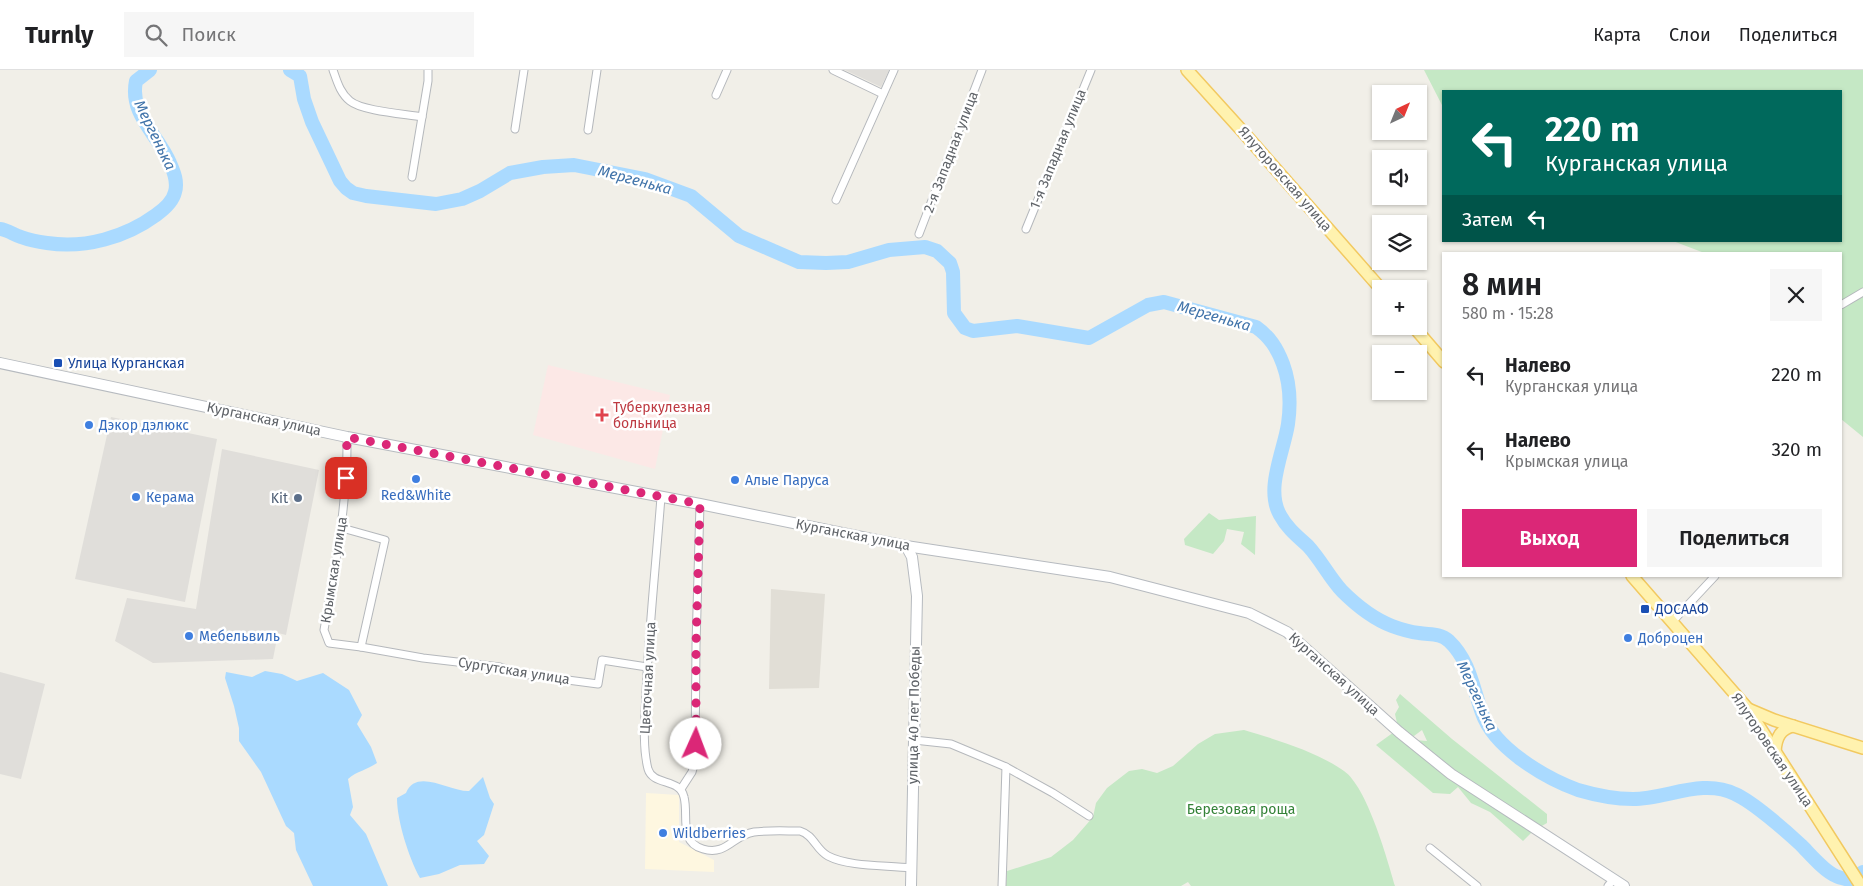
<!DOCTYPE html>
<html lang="ru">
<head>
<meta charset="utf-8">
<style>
	:root { --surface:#fff; --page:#f6f6f6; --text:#202124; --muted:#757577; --line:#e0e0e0; --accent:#db2777 }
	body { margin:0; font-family:"Fira Sans",sans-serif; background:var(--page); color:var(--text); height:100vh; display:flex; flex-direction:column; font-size:19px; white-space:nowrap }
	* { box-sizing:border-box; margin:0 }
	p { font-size:16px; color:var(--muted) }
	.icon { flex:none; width:28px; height:28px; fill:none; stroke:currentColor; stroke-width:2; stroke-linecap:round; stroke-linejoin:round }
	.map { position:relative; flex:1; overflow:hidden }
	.drawer { position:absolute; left:1442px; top:182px; width:400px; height:325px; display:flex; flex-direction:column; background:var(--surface); border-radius:0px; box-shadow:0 1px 4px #0004 }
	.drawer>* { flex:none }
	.banner { position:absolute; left:1442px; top:20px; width:400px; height:152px; border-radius:0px; box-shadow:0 1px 4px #0004; background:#00695c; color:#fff; overflow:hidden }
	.needle { width:32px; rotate:43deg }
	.buttons { position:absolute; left:1372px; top:15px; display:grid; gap:10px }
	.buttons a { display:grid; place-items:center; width:55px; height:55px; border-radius:0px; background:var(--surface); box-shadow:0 1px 4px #0004; font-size:25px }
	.pin { position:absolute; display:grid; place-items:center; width:42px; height:42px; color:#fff; margin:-21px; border-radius:10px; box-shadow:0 2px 8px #0006 }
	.me { position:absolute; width:55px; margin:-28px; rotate:2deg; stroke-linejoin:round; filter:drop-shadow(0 0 4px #0008) }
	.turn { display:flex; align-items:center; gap:18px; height:105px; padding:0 20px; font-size:22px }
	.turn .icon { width:65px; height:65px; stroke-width:2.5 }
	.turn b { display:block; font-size:35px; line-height:42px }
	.then { display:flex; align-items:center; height:48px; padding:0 20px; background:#0003; gap:10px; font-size:19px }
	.round { display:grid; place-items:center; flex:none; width:52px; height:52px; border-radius:0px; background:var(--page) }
	.headline { display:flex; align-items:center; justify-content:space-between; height:85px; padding:0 20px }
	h1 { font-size:30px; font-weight:600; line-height:38px }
	.button { display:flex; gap:10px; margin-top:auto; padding:10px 20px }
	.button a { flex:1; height:58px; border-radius:0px; background:var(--accent); color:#fff; font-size:20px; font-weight:600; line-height:58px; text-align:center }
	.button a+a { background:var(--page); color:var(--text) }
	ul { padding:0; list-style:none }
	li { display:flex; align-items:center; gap:15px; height:75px; padding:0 20px }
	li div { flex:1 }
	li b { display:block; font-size:19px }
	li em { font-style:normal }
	header { display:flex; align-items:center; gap:30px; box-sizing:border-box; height:70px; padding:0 25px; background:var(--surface); border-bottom:1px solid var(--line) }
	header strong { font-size:24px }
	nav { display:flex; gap:28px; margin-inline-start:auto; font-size:18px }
	.search { width:350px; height:45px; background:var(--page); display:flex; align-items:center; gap:12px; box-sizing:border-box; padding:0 18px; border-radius:0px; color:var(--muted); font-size:19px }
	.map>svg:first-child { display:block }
	.commercial { fill:#fef7e0 }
	.industrial { fill:#e0deda }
	.education { fill:#e1ded6 }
	.medical { fill:#fce8e6 }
	.green { fill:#c5e8c5 }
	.water { fill:#aadaff }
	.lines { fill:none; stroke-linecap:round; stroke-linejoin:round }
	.river { stroke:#aadaff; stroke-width:14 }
	.street-casing { stroke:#b5b8bc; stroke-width:9 }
	.secondary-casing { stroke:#b6babf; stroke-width:12 }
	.primary-casing { stroke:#f2c960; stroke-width:14 }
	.street { stroke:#fff; stroke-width:7 }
	.secondary { stroke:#fff; stroke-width:10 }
	.primary { stroke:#fff2af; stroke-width:11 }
	.route { stroke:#db2777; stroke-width:9; stroke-dasharray:0 16.2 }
	.transit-dot { fill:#1a4fb4; stroke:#fff; stroke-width:2 }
	.health-dot { fill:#e0444e; stroke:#fff; stroke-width:2 }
	.shop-dot { fill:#3f7fe0; stroke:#fff; stroke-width:2 }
	.service-dot { fill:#5c6f8a; stroke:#fff; stroke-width:2 }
	.labels { text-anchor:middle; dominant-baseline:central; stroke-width:5; stroke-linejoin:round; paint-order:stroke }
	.street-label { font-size:14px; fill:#5f6368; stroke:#fff }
	.transit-label { font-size:14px; fill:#164399; stroke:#fff; text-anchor:start }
	.health-label { font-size:14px; fill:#be3a42; stroke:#fff; text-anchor:start }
	.shop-label { font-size:14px; fill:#366cbe; stroke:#fff; text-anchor:start }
	.service-label { font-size:14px; fill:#4e5e75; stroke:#fff; text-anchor:end }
	.park-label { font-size:14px; fill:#348238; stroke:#fff }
	.water-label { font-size:15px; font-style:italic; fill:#4174aa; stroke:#fff }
</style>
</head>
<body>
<header>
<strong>Turnly</strong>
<div class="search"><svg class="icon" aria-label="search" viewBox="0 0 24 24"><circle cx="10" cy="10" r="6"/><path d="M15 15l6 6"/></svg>Поиск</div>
<nav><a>Карта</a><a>Слои</a><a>Поделиться</a></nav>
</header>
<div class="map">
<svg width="1863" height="816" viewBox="0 0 1863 816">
	<rect width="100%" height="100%" fill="#f1efe8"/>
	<polygon class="commercial" points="646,723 679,725 679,772 714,790 714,802 645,799"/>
	<g class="industrial">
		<polygon points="845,0 889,0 881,17"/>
		<polygon points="111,347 217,369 185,532 75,509"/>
		<polygon points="222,379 319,400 286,565 278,563 273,589 153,593 115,571 127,528 196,539"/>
		<polygon points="0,602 45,614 21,709 0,704"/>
	</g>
	<polygon class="education" points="771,519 825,524 819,618 769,619"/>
	<polygon class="medical" points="548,295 670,325 655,399 533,365"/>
	<g class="green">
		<polygon points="1424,0 1863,0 1863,367 1841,349 1841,184 1707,184 1673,171 1841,171 1841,21 1444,21 1444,39"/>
		<polygon points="1209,443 1219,450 1256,446 1255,485 1241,474 1244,462 1227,459 1224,471 1213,484 1185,475 1184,469"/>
		<polygon points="1400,624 1452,669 1547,744 1547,753 1533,761 1523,771 1490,742 1471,733 1458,717 1450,724 1433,723 1376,675 1394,662 1402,669 1427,671 1422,660 1414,666 1399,662 1395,644 1399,637 1396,630"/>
		<path d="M 1244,660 C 1274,669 1318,682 1344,701 C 1367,717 1387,788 1395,816 L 1191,816 L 1188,812 L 1181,816 L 1006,816 L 1007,801 L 1051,787 L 1073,770 L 1093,747 L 1096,733 L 1107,718 L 1129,701 L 1142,699 L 1157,703 L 1173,696 L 1198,674 L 1215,664 Z"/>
	</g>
	<g class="water">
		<path d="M 265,601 L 282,604 L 297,611 L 323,603 L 349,620 L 362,645 L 357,654 L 371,677 L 377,693 C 367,700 357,701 348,709 L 353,737 L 350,745 L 366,764 L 388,816 L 313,816 L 296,780 L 294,763 L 286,756 L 261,702 L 239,671 L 239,658 L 234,636 L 225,608 L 226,602 L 252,607 Z"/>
		<path d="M 483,707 L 490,728 L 494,734 L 484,765 L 477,771 L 489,786 L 484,794 L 460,795 L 439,804 L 420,808 C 409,788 397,751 397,728 L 406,723 C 416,697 451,722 469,721 Z"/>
	</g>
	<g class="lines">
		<g class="river">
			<path d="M 290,0 L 300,6 L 304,29 L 312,52 L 340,111 L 346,118 L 353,123 L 366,126 L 436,134 L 462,129 L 480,121 L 510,103 L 543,97 L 574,95 L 645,109 L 691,126 L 739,166 L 799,192 L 826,193 L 848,192 L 889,180 L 925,177 L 937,181 L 950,193 L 953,202 L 954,243 L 965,258 L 973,261 L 1017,256 L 1089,268 L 1148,235 L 1164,232 L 1256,257 C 1270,267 1277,278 1283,294 C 1290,313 1291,333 1288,354 C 1284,381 1265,419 1280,445 C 1287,458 1297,466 1308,476 C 1321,490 1329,507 1342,521 C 1355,534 1374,549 1392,556 C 1400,559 1410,562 1419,563 C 1430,565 1440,563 1449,571 C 1470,591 1473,618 1482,643 C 1494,678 1545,708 1578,720 C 1595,725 1616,729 1633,729 C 1666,729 1703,708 1735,724 C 1753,732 1786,761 1801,775 C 1810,784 1825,802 1836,806 C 1840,808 1845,809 1850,810 L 1863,802"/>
			<path d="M 0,159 C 8,160 14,165 21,167 C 29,170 39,172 47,173 C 85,179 126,167 156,145 C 163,140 173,131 175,122 C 178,112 174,102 170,93 C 158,64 129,45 136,11 L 150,0"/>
		</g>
		<defs>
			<g id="street">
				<path d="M 333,0 C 337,11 340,23 350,31 C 362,41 405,44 422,47"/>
				<polyline points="833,0 883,24"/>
				<polyline points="716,25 727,0"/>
				<polyline points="515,59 524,0"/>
				<polyline points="588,60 597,0"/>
				<polyline points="412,107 428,11 428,0"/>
				<polyline points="836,130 894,0"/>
				<polyline points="1026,159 1091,0"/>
				<polyline points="919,164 982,0"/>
				<polyline points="1841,235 1863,222"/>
				<path d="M 661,427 C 656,493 649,558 646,623 C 645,648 642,675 648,699 C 653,716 680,708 684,727 C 689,745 678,772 703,779 C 727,786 733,765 754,762 C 769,760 785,761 800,761 C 814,765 816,780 828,786 C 849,797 886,795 911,798"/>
				<path d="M 342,458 L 385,470 L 361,577 L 329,573 L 324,560 C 335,496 348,432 347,367"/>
				<polyline points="1672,552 1715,506"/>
				<polyline points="361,577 423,588 500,597 522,604 598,614 602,590 647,597"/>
				<polyline points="914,670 951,674 1006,697 1053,723 1089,746"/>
				<polyline points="681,719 692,702 695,691 696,575 700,434"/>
				<polyline points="1430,778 1477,816"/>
				<polyline points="1002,816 1006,697"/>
				<polyline points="1608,816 1613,810"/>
			</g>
			<g id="secondary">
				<polyline points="0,293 347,367 700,434 906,476 1110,507 1249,543 1287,562 1399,662 1451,704 1624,816"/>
				<polyline points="906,476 912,487 917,526 911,816"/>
			</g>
			<g id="primary">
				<polyline points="1187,0 1244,63 1381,219"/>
				<polyline points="1413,256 1444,292"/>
				<polyline points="1632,506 1748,639 1861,816"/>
				<polyline points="1748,639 1774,650 1863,678"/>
				<path d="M 1775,681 C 1776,668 1780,659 1793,656"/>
			</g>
		</defs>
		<use href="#street" class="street-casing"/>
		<use href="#secondary" class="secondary-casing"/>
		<use href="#primary" class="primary-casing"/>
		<use href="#street" class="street"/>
		<use href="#secondary" class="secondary"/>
		<use href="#primary" class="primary"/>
	</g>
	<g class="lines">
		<polyline class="route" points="346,408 347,367 700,434 696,575 696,674"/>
	</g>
	<g class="transit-dot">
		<rect x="53" y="288" width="10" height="10" rx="2.5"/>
		<rect x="1640" y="534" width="10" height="10" rx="2.5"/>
	</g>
	<path class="health-dot" d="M599.5 337.5h5v5h5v5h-5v5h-5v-5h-5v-5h5z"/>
	<g class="shop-dot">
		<circle cx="89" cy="355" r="5"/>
		<circle cx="416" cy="409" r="5"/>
		<circle cx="735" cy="410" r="5"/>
		<circle cx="136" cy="427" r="5"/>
		<circle cx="189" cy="566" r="5"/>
		<circle cx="1628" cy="568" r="5"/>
		<circle cx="663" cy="763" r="5"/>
	</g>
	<circle class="service-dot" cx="298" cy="428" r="5"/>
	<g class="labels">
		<g class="street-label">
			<text transform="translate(1058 79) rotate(-68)">1-я Западная улица</text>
			<text transform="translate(951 82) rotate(-69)">2-я Западная улица</text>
			<text transform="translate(1285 109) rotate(49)">Ялуторовская улица</text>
			<text transform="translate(264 349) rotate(12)">Курганская улица</text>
			<text transform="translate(853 465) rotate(11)">Курганская улица</text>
			<text transform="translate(334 500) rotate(-81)">Крымская улица</text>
			<text transform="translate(514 601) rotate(9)">Сургутская улица</text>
			<text transform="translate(1334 604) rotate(42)">Курганская улица</text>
			<text transform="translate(648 608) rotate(-87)">Цветочная улица</text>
			<text transform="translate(914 645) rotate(-89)">улица 40 лет Победы</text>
			<text transform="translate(1772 680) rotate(56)">Ялуторовская улица</text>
		</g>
		<g class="transit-label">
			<text x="68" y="293">Улица Курганская</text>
			<text x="1655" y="539">ДОСААФ</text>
		</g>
		<g class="health-label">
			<text x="613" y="337">Туберкулезная<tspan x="613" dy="16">больница</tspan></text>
		</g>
		<g class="shop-label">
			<text x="99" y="355">Дэкор дэлюкс</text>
			<text x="745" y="410">Алые Паруса</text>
			<text x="416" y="425" text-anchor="middle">Red&amp;White</text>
			<text x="146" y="427">Керама</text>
			<text x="199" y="566">Мебельвиль</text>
			<text x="1638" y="568">Доброцен</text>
			<text x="673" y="763">Wildberries</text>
		</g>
		<g class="service-label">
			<text x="288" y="428">Kit</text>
		</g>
		<g class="park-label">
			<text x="1241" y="739">Березовая роща</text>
		</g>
		<g class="water-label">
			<text transform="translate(155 65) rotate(64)">Мергенька</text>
			<text transform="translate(635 110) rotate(15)">Мергенька</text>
			<text transform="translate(1214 246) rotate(16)">Мергенька</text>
			<text transform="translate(1477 626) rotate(65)">Мергенька</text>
		</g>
	</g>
</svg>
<div class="buttons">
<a><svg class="needle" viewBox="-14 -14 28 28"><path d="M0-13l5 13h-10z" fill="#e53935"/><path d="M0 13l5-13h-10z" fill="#757577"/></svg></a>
<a><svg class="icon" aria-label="sound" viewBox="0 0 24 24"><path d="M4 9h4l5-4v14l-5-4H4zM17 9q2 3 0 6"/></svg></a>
<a><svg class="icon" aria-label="layers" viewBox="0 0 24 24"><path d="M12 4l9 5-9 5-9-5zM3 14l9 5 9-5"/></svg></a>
<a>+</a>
<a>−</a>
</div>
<div class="pin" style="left:346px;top:408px;background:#d93025"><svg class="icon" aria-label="arrive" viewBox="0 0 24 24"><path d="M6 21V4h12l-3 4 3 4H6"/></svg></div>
<svg class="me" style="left:696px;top:674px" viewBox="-20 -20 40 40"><circle r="19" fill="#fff"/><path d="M0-13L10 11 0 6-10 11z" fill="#db2777"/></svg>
<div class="banner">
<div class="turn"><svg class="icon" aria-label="left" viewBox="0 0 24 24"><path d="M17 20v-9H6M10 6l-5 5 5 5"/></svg><div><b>220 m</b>Курганская улица</div></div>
<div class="then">Затем<svg class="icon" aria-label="left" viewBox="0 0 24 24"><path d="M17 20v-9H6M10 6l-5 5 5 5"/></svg></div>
</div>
<section class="drawer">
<div class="headline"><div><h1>8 мин</h1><p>580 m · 15:28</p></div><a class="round"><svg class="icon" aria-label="close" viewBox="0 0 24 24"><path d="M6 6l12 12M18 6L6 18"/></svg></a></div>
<ul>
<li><svg class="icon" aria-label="left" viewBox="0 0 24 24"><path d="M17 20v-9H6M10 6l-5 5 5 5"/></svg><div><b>Налево</b><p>Курганская улица</p></div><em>220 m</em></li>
<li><svg class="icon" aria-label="left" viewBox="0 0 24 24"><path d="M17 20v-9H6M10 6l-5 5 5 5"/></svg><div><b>Налево</b><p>Крымская улица</p></div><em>320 m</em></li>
</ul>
<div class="button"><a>Выход</a><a>Поделиться</a></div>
</section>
</div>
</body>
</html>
